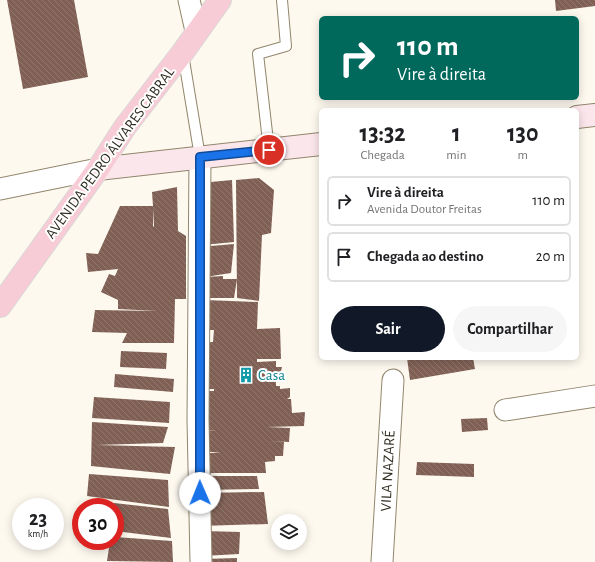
<!DOCTYPE html>
<html lang="pt">
<head>
<meta charset="utf-8">
<style>
	:root { --surface:#fff; --page:#f6f6f6; --text:#202124; --muted:#757577; --line:#e0e0e0; --accent:#111827 }
	body { margin:0; font-family:"Alegreya Sans",sans-serif; background:var(--page); color:var(--text); height:100vh; display:flex; flex-direction:column; font-size:15px; white-space:nowrap }
	* { box-sizing:border-box; margin:0 }
	p { font-size:13px; color:var(--muted) }
	.icon { flex:none; width:22px; height:22px; fill:none; stroke:currentColor; stroke-width:2; stroke-linecap:round; stroke-linejoin:round }
	.map { position:relative; flex:1; overflow:hidden }
	.side { position:absolute; left:319px; top:108px; width:260px; height:252px; display:flex; flex-direction:column; background:var(--surface); border-radius:6px; box-shadow:0 2px 10px #0003 }
	.side>* { flex:none }
	.top-card { position:absolute; left:319px; top:16px; width:260px; height:84px; border-radius:6px; box-shadow:0 2px 10px #0003; background:#00695c; color:#fff; overflow:hidden }
	.tools { position:absolute; left:271px; top:514px; display:grid; gap:8px }
	.tools a { display:grid; place-items:center; width:36px; height:36px; border-radius:50%; background:var(--surface); box-shadow:0 2px 10px #0003; font-size:20px }
	.speed { position:absolute; left:12px; top:498px; display:flex; gap:8px; font-size:20px; font-weight:700; text-align:center }
	.speed>* { display:grid; place-content:center; width:52px; height:52px; border-radius:50%; background:var(--surface); box-shadow:0 2px 10px #0003; line-height:1 }
	.speed small { font-size:10px; font-weight:400 }
	.speed .limit { border:6px solid #d22; background:#fff; color:#111 }
	.pin { position:absolute; display:grid; place-items:center; width:34px; height:34px; color:#fff; margin:-17px; border:2px solid #fff; border-radius:50%; box-shadow:0 1px 4px #0007 }
	.me { position:absolute; width:44px; margin:-22px; rotate:359deg; stroke-linejoin:round; filter:drop-shadow(0 0 3px #0008) }
	.turn { display:flex; align-items:center; gap:14px; height:84px; padding:0 12px; font-size:18px }
	.turn .icon { width:52px; height:52px; stroke-width:2.5 }
	.turn b { display:block; font-size:28px; line-height:34px }
	.eta { display:flex; justify-content:space-evenly; align-items:center; height:68px; text-align:center }
	.eta b { font-size:24px; font-weight:700; line-height:28px }
	.action { display:flex; gap:8px; margin-top:auto; padding:8px 12px }
	.action a { flex:1; height:46px; border-radius:24px; background:var(--accent); color:#fff; font-size:16px; font-weight:700; line-height:46px; text-align:center }
	.action a+a { background:var(--page); color:var(--text) }
	ul { padding:0; list-style:none }
	li { display:flex; align-items:center; gap:12px; height:50px; margin:0 8px 6px; padding:0 4px; border:2px solid var(--line); border-radius:6px }
	li div { flex:1 }
	li b { display:block; font-size:15px }
	li em { font-style:normal }
	.map>svg:first-child { display:block }
	.building { fill:url(#building-back-hatch); fill-rule:evenodd }
	.lines { fill:none; stroke-linecap:round; stroke-linejoin:round }
	.lane-casing { stroke:#91866d; stroke-width:12 }
	.street-casing { stroke:#91866d; stroke-width:23 }
	.secondary-casing { stroke:#91866d; stroke-width:24 }
	.primary-casing { stroke:#dad9d7; stroke-width:24 }
	.lane { stroke:#fff; stroke-width:10 }
	.street { stroke:#fff; stroke-width:21 }
	.secondary { stroke:#fbe6eb; stroke-width:22 }
	.primary { stroke:#f7ccd7; stroke-width:22 }
	.route-casing { stroke:#114b97; stroke-width:10 }
	.route { stroke:#1a73e8; stroke-width:7 }
	.labels { text-anchor:middle; dominant-baseline:central; stroke-width:4; stroke-linejoin:round; paint-order:stroke }
	.street-label { font-size:15px; fill:#302c21; stroke:#fff }
	.culture-label { font-size:15px; fill:#0d838f; stroke:#fff; text-anchor:start }
</style>
</head>
<body>
<div class="map">
<svg width="595" height="562" viewBox="0 0 595 562">
	<defs>
		<pattern id="building-back-hatch" width="6" height="6" patternUnits="userSpaceOnUse"><rect width="6" height="6" fill="#806055"/><path d="M-1 5l2 2M0 0l6 6M5-1l2 2" fill="none" stroke="#90786f"/></pattern>
	</defs>
	<rect width="100%" height="100%" fill="#fef9ef"/>
	<g class="building">
		<polygon points="7,0 74,0 88,77 23,89"/>
		<polygon points="555,0 595,0 595,6 556,11"/>
		<polygon points="259,178 274,190 271,233 262,235 259,301 237,298 236,180"/>
		<polygon points="232,180 234,242 203,245 200,183"/>
		<path d="M 177,187 L 178,231 L 186,236 L 186,299 L 175,299 L 174,343 L 122,343 L 127,333 L 92,332 L 95,310 L 158,311 L 118,309 L 118,300 L 101,292 L 109,274 L 115,276 L 118,269 L 88,272 L 86,253 L 98,254 L 120,206 L 153,206 L 152,192 ZM 153,208 L 154,226 L 153,227 Z"/>
		<polygon points="234,244 231,273 205,277 223,276 223,279 237,279 234,298 201,298 199,247"/>
		<polygon points="205,300 258,302 257,329 280,328 281,359 257,359 257,362 276,361 276,367 282,367 280,375 276,374 276,386 280,386 280,389 290,388 290,397 287,399 291,399 292,413 305,412 304,426 267,427 290,428 289,442 269,441 284,442 283,456 275,456 275,461 265,462 266,473 202,473 202,454 221,452 203,452 201,431 216,430 201,430 202,391 214,391 214,389 201,389 205,342 213,342 214,330 204,330"/>
		<polygon points="121,351 167,353 166,369 120,367"/>
		<polygon points="407,358 473,358 475,369 410,380"/>
		<polygon points="115,374 174,379 173,392 114,387"/>
		<polygon points="94,397 170,402 169,423 92,418"/>
		<polygon points="487,418 488,430 462,432 461,419"/>
		<polygon points="92,422 168,427 163,443 97,445 175,447 170,474 91,466"/>
		<polygon points="417,462 474,464 474,477 416,475"/>
		<polygon points="89,474 168,480 169,507 87,496"/>
		<polygon points="202,476 257,476 259,489 203,490"/>
		<polygon points="264,492 268,524 200,526 199,493"/>
		<polygon points="96,501 168,509 171,538 115,531 115,507 95,507"/>
		<polygon points="204,531 240,532 239,554 203,556"/>
		<polygon points="115,537 172,541 173,562 107,561 110,541 115,541"/>
		<polygon points="237,558 237,562 204,562 204,559"/>
	</g>
	<g class="lines">
		<defs>
			<g id="lane">
				<polyline points="183,54 200,157"/>
				<polyline points="269,150 258,54 286,46 282,0"/>
			</g>
			<g id="street">
				<polyline points="189,0 196,31"/>
				<polyline points="200,157 198,420 201,562"/>
				<polyline points="0,189 98,169"/>
				<polyline points="505,410 595,396"/>
				<polyline points="382,562 393,380"/>
			</g>
			<g id="secondary">
				<polyline points="577,117 595,115"/>
				<polyline points="98,169 321,144"/>
			</g>
			<polyline id="primary" points="0,306 98,169 125,127 183,52 220,0"/>
		</defs>
		<use href="#lane" class="lane-casing"/>
		<use href="#street" class="street-casing"/>
		<use href="#secondary" class="secondary-casing"/>
		<use href="#primary" class="primary-casing"/>
		<use href="#lane" class="lane"/>
		<use href="#street" class="street"/>
		<use href="#secondary" class="secondary"/>
		<use href="#primary" class="primary"/>
	</g>
	<g class="lines">
		<defs>
			<polyline id="route" points="200,493 200,157 269,150"/>
		</defs>
		<use href="#route" class="route-casing"/>
		<use href="#route" class="route"/>
	</g>
	<defs>
		<symbol id="building-bare" viewBox="-9 -9 18 18"><path d="M-4-6H4V6H1V3H-1V6H-4ZM-2.5-4.3h1.7v1.8h-1.7ZM.8-4.3h1.7v1.8H.8ZM-2.5-1h1.7V.8h-1.7ZM.8-1h1.7V.8H.8Z" fill="#0f9aa8" stroke="#fff" stroke-width="2.5" paint-order="stroke"/></symbol>
	</defs>
	<g fill-rule="evenodd">
		<use href="#building-bare" x="235" y="364" width="22" height="22"/>
	</g>
	<g class="labels">
		<g class="street-label">
			<text transform="translate(110 153) rotate(-54)">AVENIDA PEDRO ÁLVARES CABRAL</text>
			<text transform="translate(388 471) rotate(-87)">VILA NAZARÉ</text>
		</g>
		<g class="culture-label">
			<text x="258" y="375">Casa</text>
		</g>
	</g>
</svg>
<div class="tools">
<a><svg class="icon" aria-label="layers" viewBox="0 0 24 24"><path d="M12 4l9 5-9 5-9-5zM3 14l9 5 9-5"/></svg></a>
</div>
<div class="speed"><div>23<small>km/h</small></div><div class="limit">30</div></div>
<div class="pin" style="left:269px;top:150px;background:#d93025"><svg class="icon" aria-label="arrive" viewBox="0 0 24 24"><path d="M6 21V4h12l-3 4 3 4H6"/></svg></div>
<svg class="me" style="left:200px;top:493px" viewBox="-20 -20 40 40"><circle r="19" fill="#fff"/><path d="M0-13L10 11 0 6-10 11z" fill="#1a73e8"/></svg>
<div class="top-card">
<div class="turn"><svg class="icon" aria-label="right" viewBox="0 0 24 24"><path d="M7 20v-9h11M14 6l5 5-5 5"/></svg><div><b>110 m</b>Vire à direita</div></div>
</div>
<section class="side">
<div class="eta">
<div><b>13:32</b><p>Chegada</p></div>
<div><b>1</b><p>min</p></div>
<div><b>130</b><p>m</p></div>
</div>
<ul>
<li><svg class="icon" aria-label="right" viewBox="0 0 24 24"><path d="M7 20v-9h11M14 6l5 5-5 5"/></svg><div><b>Vire à direita</b><p>Avenida Doutor Freitas</p></div><em>110 m</em></li>
<li><svg class="icon" aria-label="arrive" viewBox="0 0 24 24"><path d="M6 21V4h12l-3 4 3 4H6"/></svg><div><b>Chegada ao destino</b></div><em>20 m</em></li>
</ul>
<div class="action"><a>Sair</a><a>Compartilhar</a></div>
</section>
</div>
</body>
</html>
